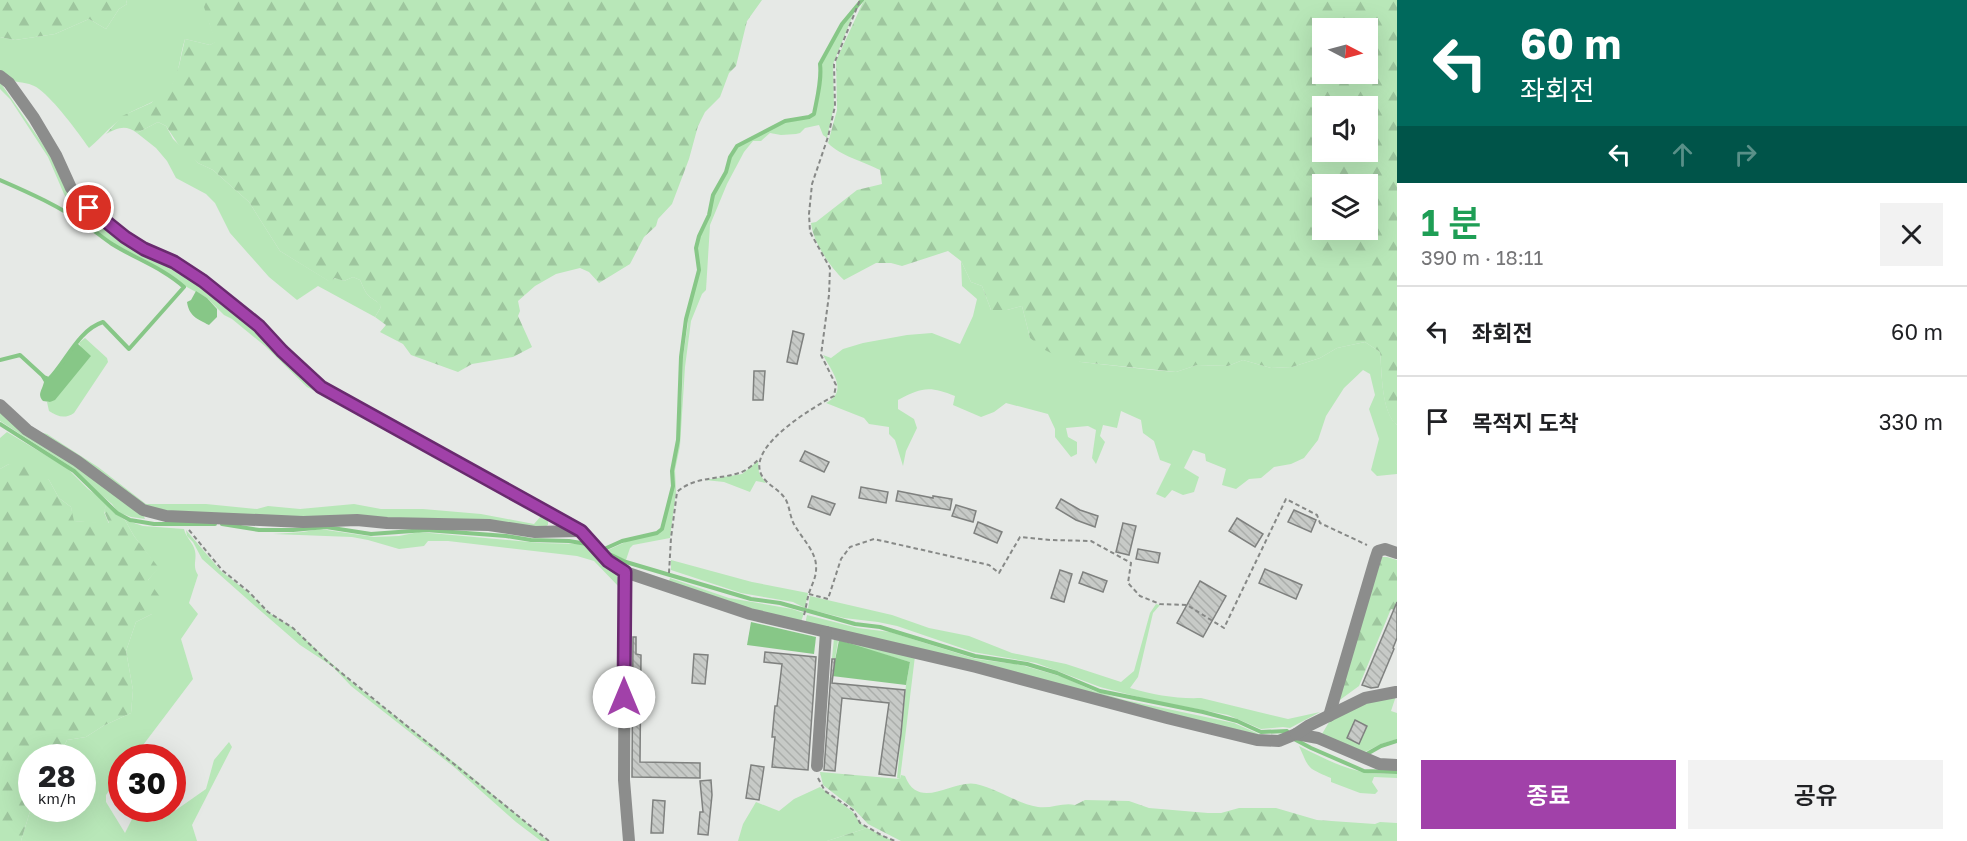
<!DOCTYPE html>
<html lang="ko">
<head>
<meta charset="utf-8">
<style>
	:root { --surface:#fff; --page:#f2f2f2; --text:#202124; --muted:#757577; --line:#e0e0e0; --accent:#a141a9 }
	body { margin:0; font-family:"Golos Text","Noto Sans KR",sans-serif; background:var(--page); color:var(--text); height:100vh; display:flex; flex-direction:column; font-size:22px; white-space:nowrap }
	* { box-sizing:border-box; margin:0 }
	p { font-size:20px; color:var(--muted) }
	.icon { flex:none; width:33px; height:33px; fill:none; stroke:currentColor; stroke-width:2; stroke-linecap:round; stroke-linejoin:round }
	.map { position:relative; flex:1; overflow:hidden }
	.sheet { display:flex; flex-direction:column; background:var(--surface); width:570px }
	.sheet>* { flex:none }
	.banner { background:#00695c; color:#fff; overflow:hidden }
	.needle { width:39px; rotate:96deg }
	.buttons { position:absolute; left:1312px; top:18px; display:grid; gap:12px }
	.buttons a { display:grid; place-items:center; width:66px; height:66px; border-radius:0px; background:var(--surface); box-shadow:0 6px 24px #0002; font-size:30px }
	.speed { position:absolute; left:18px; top:744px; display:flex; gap:12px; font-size:30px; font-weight:700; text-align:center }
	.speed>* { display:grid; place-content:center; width:78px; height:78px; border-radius:50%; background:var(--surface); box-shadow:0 6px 24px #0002; line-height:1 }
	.speed small { font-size:15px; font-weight:400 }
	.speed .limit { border:9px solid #d22; background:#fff; color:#111 }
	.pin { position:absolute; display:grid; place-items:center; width:51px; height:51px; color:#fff; margin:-26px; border:3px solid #fff; border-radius:50%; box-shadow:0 2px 6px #0007 }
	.me { position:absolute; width:66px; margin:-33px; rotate:0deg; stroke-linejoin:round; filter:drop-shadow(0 0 4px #0008) }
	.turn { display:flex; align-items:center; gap:21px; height:126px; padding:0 24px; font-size:27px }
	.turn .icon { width:78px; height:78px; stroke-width:2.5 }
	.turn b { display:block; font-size:42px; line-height:51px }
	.lanes { display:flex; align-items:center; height:57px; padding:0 24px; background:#0003; justify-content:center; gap:30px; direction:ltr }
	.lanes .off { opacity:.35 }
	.round { display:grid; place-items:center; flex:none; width:63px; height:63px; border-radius:0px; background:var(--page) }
	.headline { display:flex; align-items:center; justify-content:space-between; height:102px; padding:0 24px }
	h1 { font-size:36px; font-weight:600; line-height:45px; color:#1e9e55 }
	.action { display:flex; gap:12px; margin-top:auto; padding:12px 24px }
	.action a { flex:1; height:69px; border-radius:0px; background:var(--accent); color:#fff; font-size:24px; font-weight:600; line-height:69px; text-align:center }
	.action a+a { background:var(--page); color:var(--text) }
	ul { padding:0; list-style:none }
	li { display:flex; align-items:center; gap:18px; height:90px; padding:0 24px; border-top:2px solid var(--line) }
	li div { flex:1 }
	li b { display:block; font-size:22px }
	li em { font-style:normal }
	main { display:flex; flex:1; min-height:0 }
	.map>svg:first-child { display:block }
	.grass { fill:#b8e7b8 }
	.forest { fill:url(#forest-firs); fill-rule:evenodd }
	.water { fill:#87c787 }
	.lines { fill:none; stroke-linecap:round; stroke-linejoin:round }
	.stream { stroke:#87c787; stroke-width:4 }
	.building { fill:url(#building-back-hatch); stroke:#7f817f; stroke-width:1.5 }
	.path { stroke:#878987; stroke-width:2; stroke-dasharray:4.5 3; stroke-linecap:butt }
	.minor { stroke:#8c8d8c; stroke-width:12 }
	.route-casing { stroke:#692a6e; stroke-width:15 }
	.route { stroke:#a141a9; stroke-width:10 }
</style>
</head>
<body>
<main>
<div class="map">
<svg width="1397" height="841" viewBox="0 0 1397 841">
	<defs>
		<pattern id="forest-firs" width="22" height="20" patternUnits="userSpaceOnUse" patternTransform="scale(1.5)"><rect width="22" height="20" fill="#b8e7b8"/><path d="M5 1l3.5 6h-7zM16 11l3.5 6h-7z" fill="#9ec69e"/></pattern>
		<pattern id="building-back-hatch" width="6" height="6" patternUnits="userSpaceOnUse" patternTransform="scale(1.5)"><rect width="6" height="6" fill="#c7cac7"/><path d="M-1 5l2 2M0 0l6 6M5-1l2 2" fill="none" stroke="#abaeab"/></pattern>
	</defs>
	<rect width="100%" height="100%" fill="#e6e9e6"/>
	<g class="grass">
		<path d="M 126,0 L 207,0 L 209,22 L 216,42 L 210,45 L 185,39 C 180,54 180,71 172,85 C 161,101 144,105 129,113 C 114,122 102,137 89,148 C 77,131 55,101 39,89 C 26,79 13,86 0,73 L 0,37 L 15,40 L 55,34 L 89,19 L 106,29 L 119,9 L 127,4 Z"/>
		<path d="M 855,10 L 833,64 L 834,106 L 827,138 L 823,135 L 819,125 L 805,128 L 800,133 L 796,134 L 781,135 L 770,133 L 761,141 L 753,141 L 744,152 L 727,184 L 710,225 L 706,290 L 702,294 L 691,321 L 685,367 L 680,446 L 675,470 L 676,492 L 670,538 L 633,545 L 630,548 L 626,560 L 614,555 L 608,550 L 632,539 L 659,534 L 663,528 L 674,486 L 673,470 L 678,440 L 682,395 L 683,357 L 688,323 L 687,319 L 700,270 L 697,248 L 700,236 L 710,215 L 714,195 L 727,172 L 731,158 L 739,146 L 747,141 L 786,122 L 809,118 L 815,114 C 815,110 818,105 818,101 C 820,89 820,78 821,65 C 821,57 848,16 855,10 Z"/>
		<polygon points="0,82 55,162 64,185 151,258 170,267 204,290 247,323 303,379 332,400 307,387 265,346 232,319 224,315 207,298 185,286 149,262 113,243 78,217 64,194 48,157 10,99 0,89"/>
		<path d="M 158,122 L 166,126 L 173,139 L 198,163 L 213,170 L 249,202 L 280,251 L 329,281 L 336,278 L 344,281 L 353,277 L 360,280 C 363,286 365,293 370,297 C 376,302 379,301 381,307 L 375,317 L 318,286 L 297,300 L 269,277 L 230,233 L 215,203 L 206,194 L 176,178 L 167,161 L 156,148 L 137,133 Z"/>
		<path d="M 961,261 L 971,282 L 982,286 L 991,310 L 1007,310 L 1022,306 L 1030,338 L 1081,362 L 1153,370 L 1176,372 L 1197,365 L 1228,366 L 1243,360 L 1271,368 L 1292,367 L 1320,358 L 1337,348 L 1365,342 L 1380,352 C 1382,371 1381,412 1397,425 L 1397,474 L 1377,476 L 1371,470 L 1379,439 L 1369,409 L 1375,395 L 1370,374 L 1363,370 L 1344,388 L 1326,416 L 1318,440 L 1304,458 L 1291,464 L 1274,467 L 1261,478 L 1249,479 L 1236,489 L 1222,485 L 1226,469 L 1206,461 L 1205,454 L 1193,450 L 1184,468 L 1199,477 L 1194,492 L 1183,495 L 1172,490 L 1165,498 L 1156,494 L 1171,464 L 1160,460 L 1154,441 L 1143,433 L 1141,420 L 1121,411 L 1117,428 L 1103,425 L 1100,436 L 1105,442 L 1096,464 L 1092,458 L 1096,430 L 1088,426 L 1066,428 L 1068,437 L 1077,442 L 1077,454 L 1071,457 L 1055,437 L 1055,429 L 1048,414 L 1006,403 L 994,412 L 981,417 L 953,405 L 955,396 C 930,386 922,387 898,400 L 898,409 L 914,419 L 917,428 L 906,451 L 903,466 L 895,440 L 889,434 L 889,427 L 869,424 L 864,418 L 826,403 C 849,391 832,372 823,355 L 831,358 L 843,349 L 863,343 L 907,335 L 932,333 L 960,344 L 973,316 L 977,299 L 962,286 Z"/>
		<path d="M 85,338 L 107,358 L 108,362 L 74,413 C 65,419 58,417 49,411 L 47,402 L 50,402 L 90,357 L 82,349 L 79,343 Z"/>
		<polygon points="0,409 142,512 145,519 131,517 118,512 112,504 93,488 73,468 0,421"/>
		<polygon points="35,431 47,434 98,467 146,504 206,504 257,509 268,506 300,509 354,504 381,509 423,509 481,514 534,524 541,516 548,520 548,525 543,528 171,512 146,508"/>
		<polygon points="7,432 67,468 88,489 107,503 104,512 109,524 73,521 71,507 59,498 49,480 9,464 0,469 0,438"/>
		<polygon points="758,461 759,473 766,483 756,481 750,492 724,482 705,480 742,474"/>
		<path d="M 125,520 L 143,526 L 184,529 C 186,538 193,542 195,551 C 197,560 192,566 198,575 L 189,603 L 198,614 L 181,639 L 193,679 L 134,757 L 122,758 L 121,774 L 106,795 L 106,802 L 125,833 L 134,815 L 143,820 L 152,822 L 176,810 L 206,789 L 214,760 L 229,742 L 232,747 L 192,825 L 197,841 L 21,841 L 31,808 L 82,808 L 82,758 L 59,757 L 67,740 L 86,737 L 103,726 L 131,713 L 133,690 L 126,651 L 136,622 L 152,614 L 148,580 L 158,568 L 134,536 Z"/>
		<polygon points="320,529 374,537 399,536 419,532 540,543 579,544 588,546 616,572 620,588 594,561 577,556 448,541 428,541 424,546 399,549 368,540 352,537 273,534 303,532"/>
		<polygon points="186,530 221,571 249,593 268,612 293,628 353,683 460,767 548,841 541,841 516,822 454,767 351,686 332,666 300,645 255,606 202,559 193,542 187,536"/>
		<polygon points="671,560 752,582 808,593 805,608 793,602 741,593 671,570"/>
		<polygon points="670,578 729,598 792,609 804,613 801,622 769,615 668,584"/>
		<path d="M 810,596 L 892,615 L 929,628 L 969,636 L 1012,653 L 1066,664 L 1121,682 L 1134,671 L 1150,613 L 1156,604 L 1160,605 L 1153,613 L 1138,677 L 1130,688 C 1154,695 1177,699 1201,698 L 1288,719 L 1320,712 L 1290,728 L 1283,727 L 1261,729 L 1228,715 L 1150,700 L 1100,687 L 1036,663 L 973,652 L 897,626 L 878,622 L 844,618 L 808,609 Z"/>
		<polygon points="807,615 858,628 890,632 976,659 1021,665 1063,677 1094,691 1125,700 1234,723 1261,735 1277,735 1283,733 1285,735 1265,738 805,624"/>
		<polygon points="834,638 915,656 900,779 897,778 906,685 910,662 838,641 835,659 832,658"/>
		<polygon points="1397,693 1391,711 1397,713 1397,739 1381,744 1363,753 1322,734 1332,717 1366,700"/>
		<path d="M 1299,746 C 1321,757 1343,769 1368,773 C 1377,774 1387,774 1397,774 L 1397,778 L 1374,777 L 1372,782 L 1378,791 L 1375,794 L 1360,793 L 1331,782 L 1331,778 C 1306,767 1310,770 1299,746 Z"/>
		<polygon points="820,787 853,812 860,823 867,828 827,841 738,841 743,824 756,802 779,811 794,799"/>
	</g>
	<g class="forest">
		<polygon points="0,0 126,0 127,4 119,9 106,29 89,19 55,34 15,40 0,37"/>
		<path d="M 207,0 L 762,0 L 747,21 L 736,66 L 729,73 L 720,97 L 705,112 L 698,126 L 689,159 L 672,204 L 658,219 L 656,226 L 644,237 L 630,264 L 599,283 L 589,272 L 580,268 L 556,274 L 535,286 L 518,301 L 520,311 L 518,316 L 532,347 L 513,357 L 472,364 L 458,372 L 411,355 L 403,344 L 380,332 L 386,325 L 375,317 L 381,307 C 378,301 375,301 370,297 C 365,293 363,286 360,280 L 353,277 L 344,281 L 335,278 L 330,282 L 280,251 L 249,202 L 213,170 L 198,163 L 182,150 L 166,126 L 158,122 L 137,133 C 125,124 118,128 106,134 L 122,116 L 151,103 L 172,84 L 179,66 L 185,39 L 210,45 L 215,42 L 204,7 Z"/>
		<path d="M 864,0 L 1397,0 L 1397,425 C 1381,413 1382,371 1380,352 L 1365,342 L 1337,348 L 1320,358 L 1292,367 L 1271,368 L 1243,360 L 1228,366 L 1197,365 L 1176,372 L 1081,362 L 1061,358 L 1045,350 L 1030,338 L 1022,306 L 1007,310 L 991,310 L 982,286 L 971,282 L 961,261 L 948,251 L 902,266 L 891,263 L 876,263 L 844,280 C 830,267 813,242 811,223 L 816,222 L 857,190 L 882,184 L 880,170 C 864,162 839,155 828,143 L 837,110 L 836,61 ZM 1368,28 L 1368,74 L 1323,74 L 1323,28 ZM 1368,106 L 1368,152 L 1323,152 L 1323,106 ZM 1323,184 L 1368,184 L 1368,230 L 1323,230 Z"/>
		<polygon points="9,464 28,465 49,480 59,498 71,507 74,521 109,523 104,511 107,503 116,514 125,520 134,536 159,568 148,580 163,601 152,614 136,622 126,651 133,690 131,713 103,726 86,737 67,740 59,757 32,758 31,808 21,841 0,841 0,469"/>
		<polygon points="1382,557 1387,557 1397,560 1397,611 1391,609 1359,686 1333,705"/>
		<path d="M 820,772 L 900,779 L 901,775 L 905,776 C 919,812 953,779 976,784 C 998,789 1016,803 1038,807 C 1051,809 1063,802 1075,805 L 1085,800 L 1129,801 L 1149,808 L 1208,813 L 1221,813 L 1239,808 L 1276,808 L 1317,820 L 1375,824 L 1380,822 L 1397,823 L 1397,841 L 901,841 L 868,824 L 854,809 L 823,785 Z"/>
		<polygon points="867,828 893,841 827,841"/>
	</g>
	<g class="water">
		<path d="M 196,291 L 207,298 L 217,309 L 217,317 L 209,325 C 197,319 189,316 187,302 L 191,300 Z"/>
		<path d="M 77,343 L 91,356 L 55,400 L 50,402 L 43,401 C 37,394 42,391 44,382 L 41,377 L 50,379 Z"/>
		<polygon points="751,622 816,637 814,654 747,645"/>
		<polygon points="839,640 910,662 906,685 832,676"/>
	</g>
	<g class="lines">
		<g class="stream">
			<path d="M 0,180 C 30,193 59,206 86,225 C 95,231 103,238 112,244 C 136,259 163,268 184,287 L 129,349 L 103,322 C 78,330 66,362 49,379 L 44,377 L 20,355 L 0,360"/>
			<polyline points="0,424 74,471 117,513 130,520 154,524 215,524"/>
			<polyline points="222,524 259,530 293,530 326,527 371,534 426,530 506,536 531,540 569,541 587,544"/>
			<path d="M 602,550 L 622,541 L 657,533 L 662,529 L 673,486 L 672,471 L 678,440 L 681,357 L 686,319 L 699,270 L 696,248 L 699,236 L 709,215 L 713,195 L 726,172 L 730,157 L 737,146 L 785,121 L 809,117 L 814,114 C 817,98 822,80 820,64 L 842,24 L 862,0"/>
			<polyline points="607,553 626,562 751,599 780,603 855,624 880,627 975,656 1027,664 1057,673 1100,691 1203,712 1237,721 1261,732 1287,731 1289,734"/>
			<polyline points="1294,739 1311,748 1364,771 1397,772"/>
			<polyline points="1365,755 1381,746 1397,741"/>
		</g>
	</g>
	<g class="building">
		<polygon points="793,331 804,334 797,364 787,362"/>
		<polygon points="754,371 765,371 763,400 753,400"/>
		<polygon points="805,451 829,462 824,472 800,461"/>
		<polygon points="861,487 888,492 886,503 859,498"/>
		<polygon points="898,491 933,498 933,496 952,499 950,510 896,501"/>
		<polygon points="812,496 835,504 830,515 808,507"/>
		<polygon points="1061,499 1080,510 1098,516 1095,527 1076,520 1056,508"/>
		<polygon points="956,505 976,511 973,522 952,516"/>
		<polygon points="1294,510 1316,520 1311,532 1288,522"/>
		<polygon points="1237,518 1263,534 1255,547 1229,531"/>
		<polygon points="978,522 1002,532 997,543 974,533"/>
		<polygon points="1123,523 1136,526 1129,555 1116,552"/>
		<polygon points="1138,549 1160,553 1158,563 1136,559"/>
		<polygon points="1265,569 1302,585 1296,599 1259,583"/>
		<polygon points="1060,570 1072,574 1064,602 1051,598"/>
		<polygon points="1083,572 1107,581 1103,592 1079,583"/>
		<polygon points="1200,581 1226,596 1203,637 1177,623"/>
		<polygon points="1397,602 1397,638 1393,648 1394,649 1378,687 1371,688 1362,685"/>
		<polygon points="633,637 636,637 636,654 641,655 640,762 700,763 700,778 632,777"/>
		<polygon points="765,652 816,657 808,770 772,767 775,737 772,737 774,716 775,706 777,706 782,664 764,662"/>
		<polygon points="694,654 708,655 705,684 692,683"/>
		<polygon points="832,659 835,659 832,683 905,690 901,734 895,776 879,774 889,703 842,698 835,771 824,770"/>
		<polygon points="1355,720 1367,726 1359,744 1347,738"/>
		<polygon points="751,765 764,767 759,800 746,798"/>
		<polygon points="711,780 712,795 708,835 698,834 700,812 703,812 700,781"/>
		<polygon points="653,800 665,801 663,833 651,833"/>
	</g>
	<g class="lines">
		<g class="path">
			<polyline points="189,530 222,570 249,592 268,612 293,628 328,662 549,841"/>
			<path d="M 669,573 L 671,538 L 677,492 C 695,476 717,480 739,473 C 746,471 753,465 758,460"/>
			<polyline points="809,594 828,599 841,559 850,547 874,539 989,565 999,573 1020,537 1050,540 1091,541 1131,563 1128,583 1140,596 1160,604 1187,605 1224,628 1286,499 1317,515 1320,523 1367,545"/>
			<path d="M 804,615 C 806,608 807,600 809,593 C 812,584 817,576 816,566 C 816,552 802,538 795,526 C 790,518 790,508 786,500 C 780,489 766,485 761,474 C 748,445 814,407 834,396 L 836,385 L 821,355 L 829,295 L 830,268 L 810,232 L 809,214 L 812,184 L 828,137 L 835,106 L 834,64 L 860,0"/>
			<polyline points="818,778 825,791 853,810 860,823 883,836 895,841"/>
		</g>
		<g class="minor">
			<polyline points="0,76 9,83 34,118 56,155 71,188 80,200 98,217 144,249 174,262 203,281 259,326 282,351 321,387 581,531 608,561 625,572 750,614 976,667 1167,718 1257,740 1279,741 1296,734 1318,738 1379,764 1397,765"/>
			<polyline points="0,405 27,430 77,461 143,510 166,516 303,522 357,520 387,523 489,525 535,532 579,531"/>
			<polyline points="625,572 624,780 629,841"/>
			<polyline points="1329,716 1375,560 1378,551 1385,549 1397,553"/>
			<polyline points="1296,734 1308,726 1365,698 1396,692"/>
			<polyline points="817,766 826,632"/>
		</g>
	</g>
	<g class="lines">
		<defs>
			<polyline id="route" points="89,208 125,237 144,249 174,262 203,281 259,326 282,351 321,387 581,531 608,561 625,572 624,697"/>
		</defs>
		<use href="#route" class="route-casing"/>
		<use href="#route" class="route"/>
	</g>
</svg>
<div class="buttons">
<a><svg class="needle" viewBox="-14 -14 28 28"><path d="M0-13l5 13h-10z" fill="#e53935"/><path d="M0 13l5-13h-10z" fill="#757577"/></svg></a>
<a><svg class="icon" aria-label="sound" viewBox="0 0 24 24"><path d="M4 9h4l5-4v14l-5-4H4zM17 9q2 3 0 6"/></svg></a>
<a><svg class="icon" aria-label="layers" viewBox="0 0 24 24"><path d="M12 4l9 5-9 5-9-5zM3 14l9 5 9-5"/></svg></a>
</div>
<div class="speed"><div>28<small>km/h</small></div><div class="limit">30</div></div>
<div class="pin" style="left:89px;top:208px;background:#d93025"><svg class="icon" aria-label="arrive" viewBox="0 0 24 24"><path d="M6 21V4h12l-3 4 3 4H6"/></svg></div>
<svg class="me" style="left:624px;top:697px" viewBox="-20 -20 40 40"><circle r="19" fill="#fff"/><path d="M0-13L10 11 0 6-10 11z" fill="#a141a9"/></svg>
</div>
<section class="sheet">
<div class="banner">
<div class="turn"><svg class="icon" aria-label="left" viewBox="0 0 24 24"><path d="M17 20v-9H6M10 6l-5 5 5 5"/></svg><div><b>60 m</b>좌회전</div></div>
<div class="lanes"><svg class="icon" aria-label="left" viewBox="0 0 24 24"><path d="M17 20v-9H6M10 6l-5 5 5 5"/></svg><svg class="icon off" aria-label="ahead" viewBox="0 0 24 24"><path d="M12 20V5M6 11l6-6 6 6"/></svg><svg class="icon off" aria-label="right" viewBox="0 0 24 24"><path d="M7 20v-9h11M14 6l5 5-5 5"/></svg></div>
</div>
<div class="headline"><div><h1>1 분</h1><p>390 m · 18:11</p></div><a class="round"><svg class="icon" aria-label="close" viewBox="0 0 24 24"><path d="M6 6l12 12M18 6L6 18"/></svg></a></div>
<ul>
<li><svg class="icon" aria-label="left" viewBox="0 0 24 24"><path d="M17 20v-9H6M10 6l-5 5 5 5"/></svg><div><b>좌회전</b></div><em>60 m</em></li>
<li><svg class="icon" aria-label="arrive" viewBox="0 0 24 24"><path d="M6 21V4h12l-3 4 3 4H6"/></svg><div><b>목적지 도착</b></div><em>330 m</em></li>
</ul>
<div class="action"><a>종료</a><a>공유</a></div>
</section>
</main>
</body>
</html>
